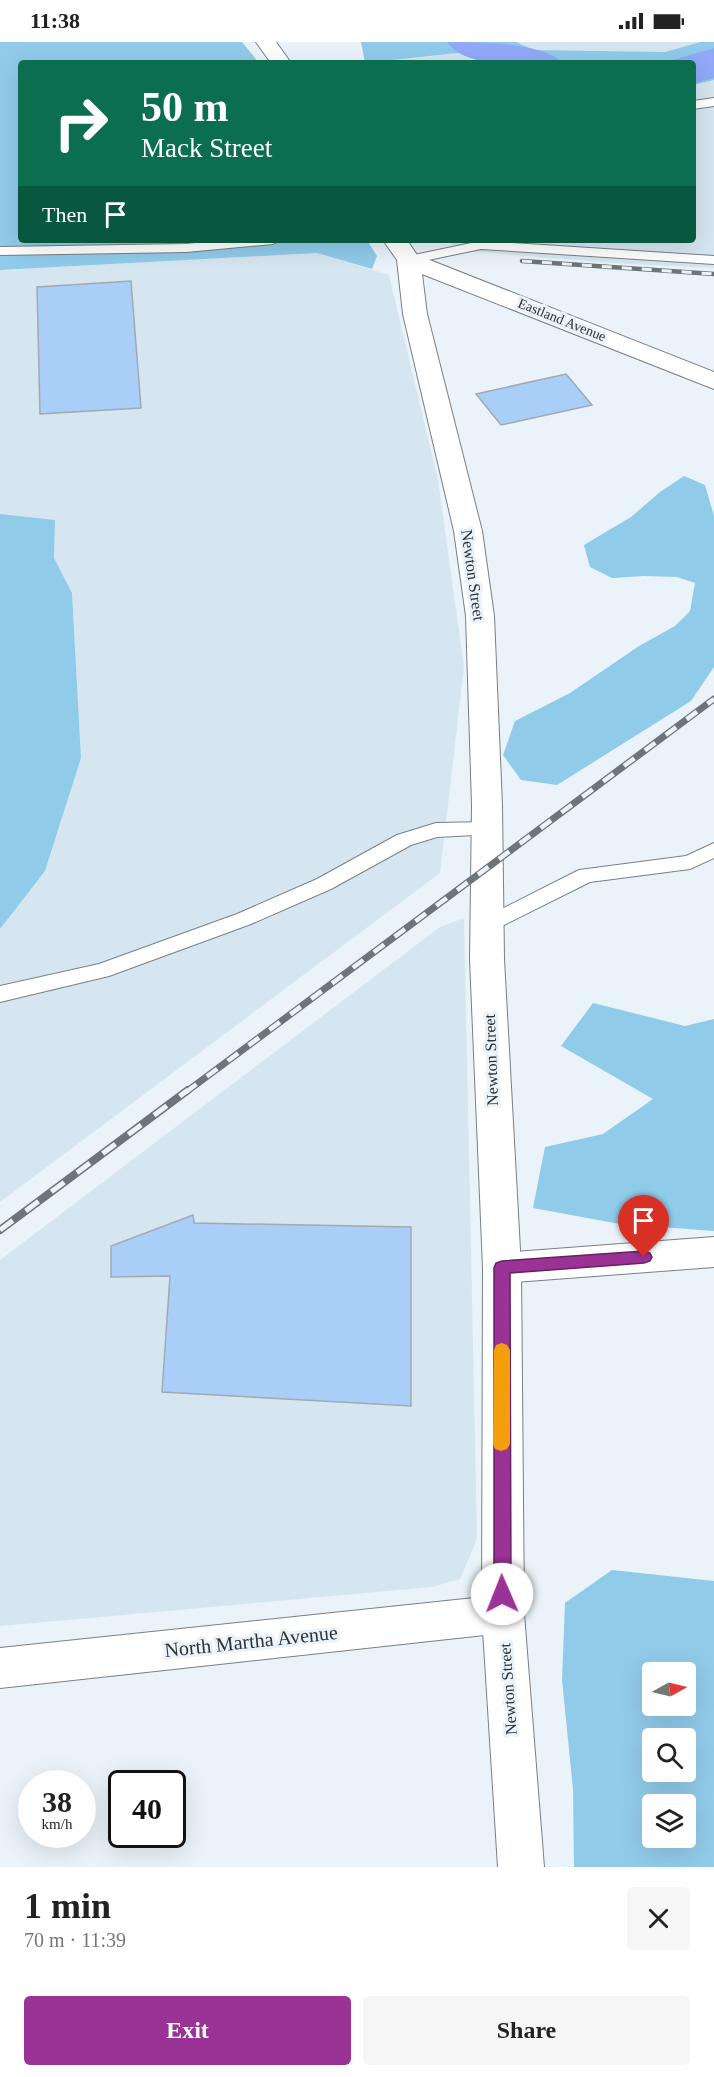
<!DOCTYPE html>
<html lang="en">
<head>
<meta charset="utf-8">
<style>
	:root { --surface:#fff; --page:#f6f6f6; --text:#222; --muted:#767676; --accent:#9b3396 }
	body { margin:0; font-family:Georgia,serif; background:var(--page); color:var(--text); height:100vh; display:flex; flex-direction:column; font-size:22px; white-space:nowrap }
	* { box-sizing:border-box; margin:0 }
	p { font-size:20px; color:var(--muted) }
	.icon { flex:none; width:33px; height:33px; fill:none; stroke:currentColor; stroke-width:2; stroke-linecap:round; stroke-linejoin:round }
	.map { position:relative; height:1825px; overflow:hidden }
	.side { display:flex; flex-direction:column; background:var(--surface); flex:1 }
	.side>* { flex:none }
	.top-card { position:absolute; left:18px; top:18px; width:678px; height:183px; border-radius:6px; box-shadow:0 6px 24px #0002; background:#0b6e4f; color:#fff; overflow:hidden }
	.needle { width:39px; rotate:82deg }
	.buttons { position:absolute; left:642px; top:1620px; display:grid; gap:12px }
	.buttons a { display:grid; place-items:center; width:54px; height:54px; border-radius:6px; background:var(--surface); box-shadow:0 6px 24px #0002; font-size:30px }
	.speed { position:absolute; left:18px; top:1728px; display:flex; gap:12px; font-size:30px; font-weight:700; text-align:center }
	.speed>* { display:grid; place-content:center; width:78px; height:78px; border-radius:50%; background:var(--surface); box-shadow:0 6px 24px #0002; line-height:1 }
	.speed small { font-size:15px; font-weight:400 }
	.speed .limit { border:3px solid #111; border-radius:9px; background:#fff; color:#111 }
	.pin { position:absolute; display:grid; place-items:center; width:51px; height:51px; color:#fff; margin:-62px -26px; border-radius:50% 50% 50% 0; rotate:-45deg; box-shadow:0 0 6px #0007 }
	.pin .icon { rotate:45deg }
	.me { position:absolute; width:66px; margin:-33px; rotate:359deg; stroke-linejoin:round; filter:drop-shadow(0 0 4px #0008) }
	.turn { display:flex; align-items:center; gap:21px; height:126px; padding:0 24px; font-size:27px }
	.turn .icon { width:78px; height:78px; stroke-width:2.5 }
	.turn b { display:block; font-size:42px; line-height:51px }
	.then { display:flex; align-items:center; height:57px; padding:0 24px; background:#0003; gap:12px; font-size:22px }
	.round { display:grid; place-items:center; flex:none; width:63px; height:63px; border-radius:6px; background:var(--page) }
	.summary { display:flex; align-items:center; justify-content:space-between; height:102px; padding:0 24px }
	h1 { font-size:36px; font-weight:700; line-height:45px }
	.button { display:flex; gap:12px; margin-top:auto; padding:12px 24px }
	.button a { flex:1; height:69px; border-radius:6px; background:var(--accent); color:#fff; font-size:24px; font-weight:700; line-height:69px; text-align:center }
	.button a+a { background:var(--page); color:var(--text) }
	.status { display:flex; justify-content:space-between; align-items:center; height:42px; padding:0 30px; background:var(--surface); direction:ltr }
	.status svg { height:16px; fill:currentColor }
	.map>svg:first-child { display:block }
	.built { fill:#d5e6f0 }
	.green { fill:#91cbea; fill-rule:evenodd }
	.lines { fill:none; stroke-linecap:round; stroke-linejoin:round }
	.river { fill:#92a9f8; fill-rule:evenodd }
	.building { fill:#a9cef7; stroke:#a2a9b1; stroke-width:1.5 }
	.lane-casing { stroke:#778085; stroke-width:2 }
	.street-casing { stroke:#778085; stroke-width:2 }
	.secondary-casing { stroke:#778085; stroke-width:2 }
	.lane { fill:#fff; fill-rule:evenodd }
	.street { fill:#fff; fill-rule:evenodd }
	.secondary { fill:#fff; fill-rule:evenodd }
	.rail-far2-casing { stroke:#6e7578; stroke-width:4.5 }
	.rail-far1-casing { stroke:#6e7578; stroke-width:7 }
	.rail-casing { stroke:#6e7578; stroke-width:8 }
	.rail-far2 { stroke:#e9f3f9; stroke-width:3; stroke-dasharray:10; stroke-linecap:butt }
	.rail-far1 { stroke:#e9f3f9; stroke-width:4.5; stroke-dasharray:13; stroke-linecap:butt }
	.rail { stroke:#e9f3f9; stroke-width:5; stroke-dasharray:16; stroke-linecap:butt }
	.route { fill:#9b3396; stroke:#652162; stroke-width:1.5 }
	.slow { fill:#f59e0b }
	.labels { text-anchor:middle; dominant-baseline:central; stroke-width:6; stroke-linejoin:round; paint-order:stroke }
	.far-street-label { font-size:14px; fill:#2e3234; stroke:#e9f3f9 }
	.street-label { font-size:16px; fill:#2e3234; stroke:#e9f3f9 }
	.near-street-label { font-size:20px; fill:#2e3234; stroke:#e9f3f9 }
</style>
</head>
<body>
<div class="status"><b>11:38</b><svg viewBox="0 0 49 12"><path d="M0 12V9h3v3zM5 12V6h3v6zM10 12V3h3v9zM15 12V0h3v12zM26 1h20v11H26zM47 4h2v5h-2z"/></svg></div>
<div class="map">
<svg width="714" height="1825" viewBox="0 0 714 1825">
	<rect width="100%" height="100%" fill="#e9f3f9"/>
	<g class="built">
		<polygon points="515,0 700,0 665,10 534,8"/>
		<polygon points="467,10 499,21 369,21"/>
		<polygon points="714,38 714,226 630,222 465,209 443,198 693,198 693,43"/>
		<polygon points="317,211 389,233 438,438 464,625 440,831 0,1160 0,887 45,829 81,716 72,551 54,516 55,478 0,476 0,228"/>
		<polygon points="464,876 477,1497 460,1537 432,1545 0,1584 0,1218 440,885"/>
	</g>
	<g class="green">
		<polygon points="0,0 242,0 259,21 21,21 21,198 367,198 377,214 372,227 317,211 0,228"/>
		<polygon points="361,0 516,0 534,8 665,10 700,0 714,0 714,38 693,43 693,21 500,21 467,10 365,21"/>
		<polygon points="684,434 705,443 714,474 714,625 691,659 557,743 521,738 503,713 515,679 570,651 639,604 675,584 690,569 695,541 677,535 644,534 612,536 590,525 584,503 631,475 660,450"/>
		<polygon points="0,472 55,478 54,516 72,551 81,716 45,829 0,887"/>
		<polygon points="593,961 685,984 714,977 714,1189 620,1182 533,1166 545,1105 603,1092 653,1057 561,1004"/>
		<path d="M 612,1528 L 714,1539 L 714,1825 L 574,1825 L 573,1747 L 562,1638 L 565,1561 ZM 686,1630 L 686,1664 L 652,1664 L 652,1630 ZM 686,1696 L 686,1730 L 652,1730 L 652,1696 ZM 652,1762 L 686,1762 L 686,1796 L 652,1796 Z"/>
	</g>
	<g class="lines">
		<g class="river">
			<path d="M 447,0 C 480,0 542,0 563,21 C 530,21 467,29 447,0 Z"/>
			<polygon points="714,6 714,36 693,42 693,21 673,21 676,17"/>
		</g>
	</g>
	<g class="building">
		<polygon points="131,239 141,366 40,372 37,245"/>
		<polygon points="566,332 592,363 501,383 476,352"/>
		<polygon points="193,1173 194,1181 411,1185 411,1364 162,1350 170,1234 111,1235 111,1204"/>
	</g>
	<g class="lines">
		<defs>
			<g id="lane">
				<polygon points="714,56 714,64 693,67 693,59"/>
				<polygon points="225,198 280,198 273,202 186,210 0,213 0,205 186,202"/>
				<polygon points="481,199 714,214 714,222 481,207 409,222 402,218 409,214"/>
				<polygon points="487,780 494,782 497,787 494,792 437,795 411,803 331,847 251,882 109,934 0,960 0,944 99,922 237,872 317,837 397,793 436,781"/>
				<polygon points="714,801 714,816 690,827 590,840 494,888 487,890 480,888 477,883 480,878 579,828 686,814"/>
			</g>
			<g id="street">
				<polygon points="714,1195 714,1225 502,1241 489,1237 483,1226 489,1215 502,1211"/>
				<polygon points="503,1553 518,1558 524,1572 518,1586 503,1591 0,1646 0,1606"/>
			</g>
			<g id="secondary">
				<polygon points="256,0 276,0 291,21 271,21"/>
				<polygon points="383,198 407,198 417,213 714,330 714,347 422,232 427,272 482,489 494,574 502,763 504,917 521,1226 524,1572 544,1825 498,1825 482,1572 483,1226 470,917 472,763 466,574 454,489 403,272 397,218"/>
			</g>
		</defs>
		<use href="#lane" class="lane-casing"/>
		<use href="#street" class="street-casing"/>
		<use href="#secondary" class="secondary-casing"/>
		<use href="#lane" class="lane"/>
		<use href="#street" class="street"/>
		<use href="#secondary" class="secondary"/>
		<defs>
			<polyline id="rail-far2" points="522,219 714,232"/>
			<polyline id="rail-far1" points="186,1050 714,657"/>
			<polyline id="rail" points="0,1188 188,1048"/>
		</defs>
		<use href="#rail-far2" class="rail-far2-casing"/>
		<use href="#rail-far1" class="rail-far1-casing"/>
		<use href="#rail" class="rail-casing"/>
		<use href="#rail-far2" class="rail-far2"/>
		<use href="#rail-far1" class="rail-far1"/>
		<use href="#rail" class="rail"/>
	</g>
	<polygon class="route" points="644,1209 650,1211 652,1215 650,1219 644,1221 510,1231 511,1552 508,1558 502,1560 496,1558 494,1552 494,1226 496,1221 502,1219"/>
	<polygon class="slow" points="502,1301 507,1303 510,1308 510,1402 507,1407 501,1409 495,1407 493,1402 494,1308 496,1303"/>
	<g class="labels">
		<g class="far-street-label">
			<text transform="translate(562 278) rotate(22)">Eastland Avenue</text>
		</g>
		<g class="street-label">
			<text transform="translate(473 533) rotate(82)">Newton Street</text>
			<text transform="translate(491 1018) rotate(-92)">Newton Street</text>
			<text transform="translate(508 1647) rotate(-94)">Newton Street</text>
		</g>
		<g class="near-street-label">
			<text transform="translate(251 1599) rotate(-6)">North Martha Avenue</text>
		</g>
	</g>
</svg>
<div class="buttons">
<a><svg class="needle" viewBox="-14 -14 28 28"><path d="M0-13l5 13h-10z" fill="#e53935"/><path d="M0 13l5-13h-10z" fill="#767676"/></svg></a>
<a><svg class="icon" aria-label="search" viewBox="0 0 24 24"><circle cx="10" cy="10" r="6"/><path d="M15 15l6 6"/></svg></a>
<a><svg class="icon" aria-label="layers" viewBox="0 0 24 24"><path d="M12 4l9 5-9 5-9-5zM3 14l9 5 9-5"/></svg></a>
</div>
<div class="speed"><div>38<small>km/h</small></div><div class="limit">40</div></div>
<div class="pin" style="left:644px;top:1215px;background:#d93025"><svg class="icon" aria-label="arrive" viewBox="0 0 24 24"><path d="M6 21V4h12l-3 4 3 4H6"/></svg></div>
<svg class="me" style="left:502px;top:1552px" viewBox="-20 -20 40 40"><circle r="19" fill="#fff"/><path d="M0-13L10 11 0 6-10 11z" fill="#9b3396"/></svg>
<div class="top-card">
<div class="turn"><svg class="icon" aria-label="right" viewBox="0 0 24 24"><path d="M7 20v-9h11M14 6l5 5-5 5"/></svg><div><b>50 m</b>Mack Street</div></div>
<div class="then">Then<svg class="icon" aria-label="arrive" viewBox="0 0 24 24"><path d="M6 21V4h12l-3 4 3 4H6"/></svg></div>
</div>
</div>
<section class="side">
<div class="summary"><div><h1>1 min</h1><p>70 m · 11:39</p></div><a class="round"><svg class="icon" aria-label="close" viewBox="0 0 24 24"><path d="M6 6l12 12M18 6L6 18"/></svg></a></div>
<div class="button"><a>Exit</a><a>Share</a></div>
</section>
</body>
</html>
